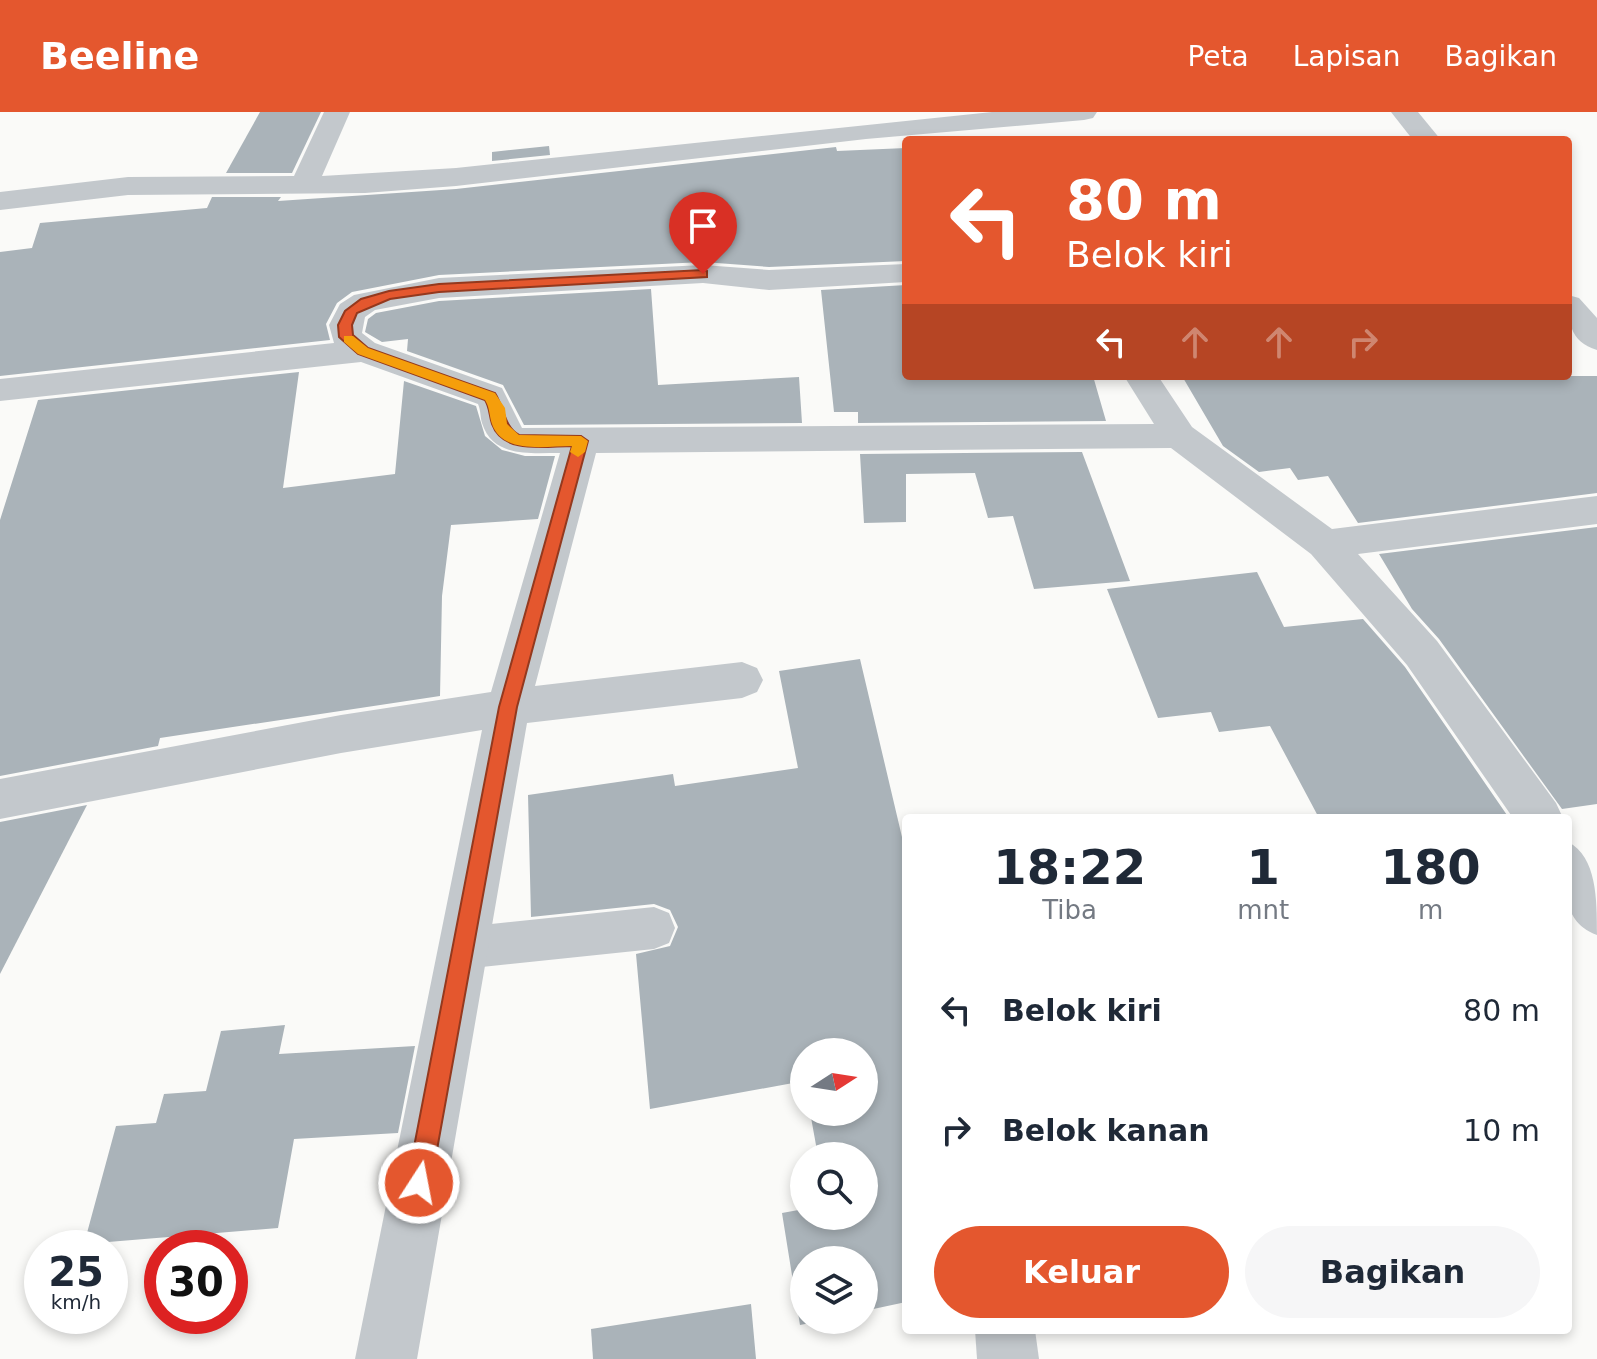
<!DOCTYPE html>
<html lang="id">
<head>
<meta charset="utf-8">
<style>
	:root { --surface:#fff; --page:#f6f6f7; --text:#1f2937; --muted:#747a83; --accent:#e4572e }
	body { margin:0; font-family:"DejaVu Sans",sans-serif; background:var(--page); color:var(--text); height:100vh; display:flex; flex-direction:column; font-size:30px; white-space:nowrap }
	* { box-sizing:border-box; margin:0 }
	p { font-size:26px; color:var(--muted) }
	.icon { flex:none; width:44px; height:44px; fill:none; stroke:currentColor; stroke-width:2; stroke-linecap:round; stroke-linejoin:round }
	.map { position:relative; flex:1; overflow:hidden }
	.panel { position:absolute; left:902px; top:702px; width:670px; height:520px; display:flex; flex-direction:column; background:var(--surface); border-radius:8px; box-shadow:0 4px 12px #0003 }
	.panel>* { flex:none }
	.hud { position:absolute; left:902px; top:24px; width:670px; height:244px; border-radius:8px; box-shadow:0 4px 12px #0003; background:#e4572e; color:#fff; overflow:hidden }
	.needle { width:52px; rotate:78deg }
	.fabs { position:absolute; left:790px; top:926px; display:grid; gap:16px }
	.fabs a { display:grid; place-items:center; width:88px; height:88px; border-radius:50%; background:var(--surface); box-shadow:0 4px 12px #0003; font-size:40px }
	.speed { position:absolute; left:24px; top:1118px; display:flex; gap:16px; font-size:40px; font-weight:700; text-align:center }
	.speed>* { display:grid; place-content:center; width:104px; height:104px; border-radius:50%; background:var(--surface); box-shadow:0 4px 12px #0003; line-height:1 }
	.speed small { font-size:20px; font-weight:400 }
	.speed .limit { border:12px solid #d22; background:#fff; color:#111 }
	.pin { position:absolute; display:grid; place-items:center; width:68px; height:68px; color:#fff; margin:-82px -34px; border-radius:50% 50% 50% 0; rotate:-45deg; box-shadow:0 0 8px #0007 }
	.pin .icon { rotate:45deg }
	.me { position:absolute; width:88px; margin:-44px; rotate:11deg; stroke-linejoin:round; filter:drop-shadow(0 0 6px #0008) }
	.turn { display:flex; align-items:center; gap:28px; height:168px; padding:0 32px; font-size:36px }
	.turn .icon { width:104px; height:104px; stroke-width:2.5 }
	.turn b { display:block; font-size:56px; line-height:68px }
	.lanes { display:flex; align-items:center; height:76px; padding:0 32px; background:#0003; justify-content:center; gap:40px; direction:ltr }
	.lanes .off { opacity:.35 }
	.eta { display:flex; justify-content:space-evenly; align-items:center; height:136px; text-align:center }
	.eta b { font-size:48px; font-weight:700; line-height:56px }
	.action { display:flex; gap:16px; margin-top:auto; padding:16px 32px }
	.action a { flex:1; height:92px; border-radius:48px; background:var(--accent); color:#fff; font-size:32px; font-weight:700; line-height:92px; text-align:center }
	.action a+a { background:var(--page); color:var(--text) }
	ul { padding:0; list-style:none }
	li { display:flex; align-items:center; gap:24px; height:120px; padding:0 32px }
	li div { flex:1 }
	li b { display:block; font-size:30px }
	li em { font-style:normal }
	header { display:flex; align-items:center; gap:48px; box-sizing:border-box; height:112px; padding:0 40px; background:var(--accent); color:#fff }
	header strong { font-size:38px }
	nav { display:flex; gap:44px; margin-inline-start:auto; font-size:28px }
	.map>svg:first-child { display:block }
	.building { fill:#aab3b9 }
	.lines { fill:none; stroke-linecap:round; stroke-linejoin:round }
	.lane { fill:#c3c8cc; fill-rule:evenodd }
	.street { fill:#c3c8cc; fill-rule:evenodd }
	.route { fill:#e4572e; stroke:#94391e; stroke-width:2 }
	.slow { fill:#f59e0b }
</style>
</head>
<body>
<header>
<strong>Beeline</strong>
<nav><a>Peta</a><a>Lapisan</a><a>Bagikan</a></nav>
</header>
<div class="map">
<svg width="1597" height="1247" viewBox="0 0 1597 1247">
	<rect width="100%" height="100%" fill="#fafaf8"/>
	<g class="building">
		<polygon points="260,0 321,0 292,61 226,61"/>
		<polygon points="549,34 550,43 492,49 492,40"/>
		<polygon points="836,35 837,39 906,36 906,149 769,155 703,150 439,163 352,180 337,191 326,212 330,228 0,264 0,140 32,136 40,111 207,96 212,85 281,85 278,89 456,77"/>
		<polygon points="906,173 906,264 1093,264 1106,309 858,311 858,300 834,300 821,178"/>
		<polygon points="651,177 658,273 799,265 802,311 524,313 503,273 407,239 408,227 382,230 365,220 368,207 376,201 439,189"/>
		<polygon points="299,260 283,376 395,362 404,269 476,294 485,324 502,338 525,344 555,344 538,407 451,413 442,484 440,584 160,626 158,634 0,664 0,408 38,288"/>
		<polygon points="1182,264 1597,264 1597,381 1358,411 1328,364 1298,368 1290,356 1259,360 1223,334"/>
		<polygon points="1082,340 1130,469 1034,477 1013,404 988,406 975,361 906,362 906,410 864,411 860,342"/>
		<polygon points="1597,415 1597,692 1562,697 1439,527 1412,497 1379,442"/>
		<polygon points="1257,460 1284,515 1363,507 1405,555 1509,706 1319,706 1270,614 1219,620 1211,600 1158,606 1107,477"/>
		<polygon points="860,547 906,742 906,1190 864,1199 864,1148 804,1148 804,1208 825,1208 800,1213 782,1101 804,1097 804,1104 864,1104 864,1044 818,1044 810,1000 864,1000 864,940 804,940 804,969 650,997 636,842 670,834 678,815 670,798 654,792 531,805 528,683 673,662 675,674 798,656 779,559"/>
		<polygon points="87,693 0,862 0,710"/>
		<polygon points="285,913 279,942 415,934 398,1021 294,1027 278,1116 84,1132 116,1014 156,1011 164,982 206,979 221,919"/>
		<polygon points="751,1192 756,1247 593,1247 591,1217"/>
	</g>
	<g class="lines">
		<polygon class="lane" points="654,795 669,801 675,816 669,831 654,837 463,857 448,851 441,836 448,821 463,815"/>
		<g class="street">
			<polygon points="324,0 350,0 322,64 456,56 992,0 1097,0 1093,6 1084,8 866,27 456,74 365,81 128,83 0,98 0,80 128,65 294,64"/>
			<polygon points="1391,0 1418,0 1441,28 1413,28"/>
			<path d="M 906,152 L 906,170 L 769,178 L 703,171 L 439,186 L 375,198 L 365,205 L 362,221 L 375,231 L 502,276 L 522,316 L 1154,312 L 1124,264 L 1158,264 L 1192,315 L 1332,417 L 1597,384 L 1597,412 L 1358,442 L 1437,529 L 1556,691 L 1563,706 L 1513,706 L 1407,553 L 1311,442 L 1171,336 L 596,341 L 535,574 L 742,550 L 757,556 L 763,568 L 757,580 L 742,586 L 527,611 L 417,1247 L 355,1247 L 482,618 L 341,641 L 0,707 L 0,667 L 341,603 L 491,580 L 560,341 C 530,341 493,346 482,311 C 480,304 481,299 478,292 L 361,250 L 0,289 L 0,267 L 334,231 L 329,213 L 340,192 L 354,183 L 439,166 L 703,153 L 769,158 Z"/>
			<path d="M 1568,183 L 1579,186 L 1597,206 L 1597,238 C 1569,230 1568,208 1568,183 Z"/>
			<path d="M 1568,730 C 1597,745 1597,787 1597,823 C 1556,807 1568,768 1568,730 Z"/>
			<polygon points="975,1218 1035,1218 1039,1247 977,1247"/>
		</g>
	</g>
	<path class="route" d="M 703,158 L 707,159 L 707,165 L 439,180 L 390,187 L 357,201 L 352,213 L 353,223 L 368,236 L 495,281 C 504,295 504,315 519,323 L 581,324 L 588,329 L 517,595 L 431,1071 L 427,1079 L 419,1083 L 411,1079 L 407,1071 L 499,595 L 572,334 C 546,334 503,343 492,312 C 489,303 490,296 485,288 L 358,242 L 339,225 L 338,213 L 345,199 L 361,187 L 389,179 L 439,172 Z"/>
	<path class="slow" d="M 344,224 L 353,224 L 368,236 L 495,281 L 505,296 L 507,312 L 519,323 L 581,324 L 588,329 L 585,340 L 578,345 L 570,340 L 572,334 C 546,334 503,343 492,312 C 489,303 490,296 485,288 L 358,242 L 344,230 Z"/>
</svg>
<div class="fabs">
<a><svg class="needle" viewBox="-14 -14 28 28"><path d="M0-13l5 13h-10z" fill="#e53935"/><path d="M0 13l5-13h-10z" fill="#747a83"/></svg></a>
<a><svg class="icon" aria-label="search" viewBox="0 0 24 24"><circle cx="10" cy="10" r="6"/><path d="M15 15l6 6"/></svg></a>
<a><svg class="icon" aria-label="layers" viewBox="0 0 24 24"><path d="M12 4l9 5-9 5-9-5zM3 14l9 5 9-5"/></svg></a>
</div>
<div class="speed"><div>25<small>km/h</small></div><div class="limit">30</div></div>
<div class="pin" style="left:703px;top:162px;background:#d93025"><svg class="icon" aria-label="arrive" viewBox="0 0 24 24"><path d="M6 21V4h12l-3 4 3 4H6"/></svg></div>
<svg class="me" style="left:419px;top:1071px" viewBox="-20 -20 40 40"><circle r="17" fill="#e4572e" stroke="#fff" stroke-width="3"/><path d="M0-11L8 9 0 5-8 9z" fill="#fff"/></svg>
<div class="hud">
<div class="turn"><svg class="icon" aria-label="left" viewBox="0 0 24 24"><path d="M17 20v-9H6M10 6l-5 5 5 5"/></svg><div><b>80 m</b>Belok kiri</div></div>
<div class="lanes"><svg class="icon" aria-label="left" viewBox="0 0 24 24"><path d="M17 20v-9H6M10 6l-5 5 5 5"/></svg><svg class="icon off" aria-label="ahead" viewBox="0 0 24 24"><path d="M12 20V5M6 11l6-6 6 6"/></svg><svg class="icon off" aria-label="ahead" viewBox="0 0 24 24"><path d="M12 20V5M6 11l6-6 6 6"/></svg><svg class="icon off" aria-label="right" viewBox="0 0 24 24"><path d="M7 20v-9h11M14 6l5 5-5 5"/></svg></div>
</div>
<section class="panel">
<div class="eta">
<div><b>18:22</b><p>Tiba</p></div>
<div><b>1</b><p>mnt</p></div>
<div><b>180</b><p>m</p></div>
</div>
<ul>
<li><svg class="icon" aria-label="left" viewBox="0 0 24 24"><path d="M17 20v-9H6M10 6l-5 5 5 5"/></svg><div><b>Belok kiri</b></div><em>80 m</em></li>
<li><svg class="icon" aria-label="right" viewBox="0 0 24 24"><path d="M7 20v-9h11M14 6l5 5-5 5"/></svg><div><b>Belok kanan</b></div><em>10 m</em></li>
</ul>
<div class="action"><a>Keluar</a><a>Bagikan</a></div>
</section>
</div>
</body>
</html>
